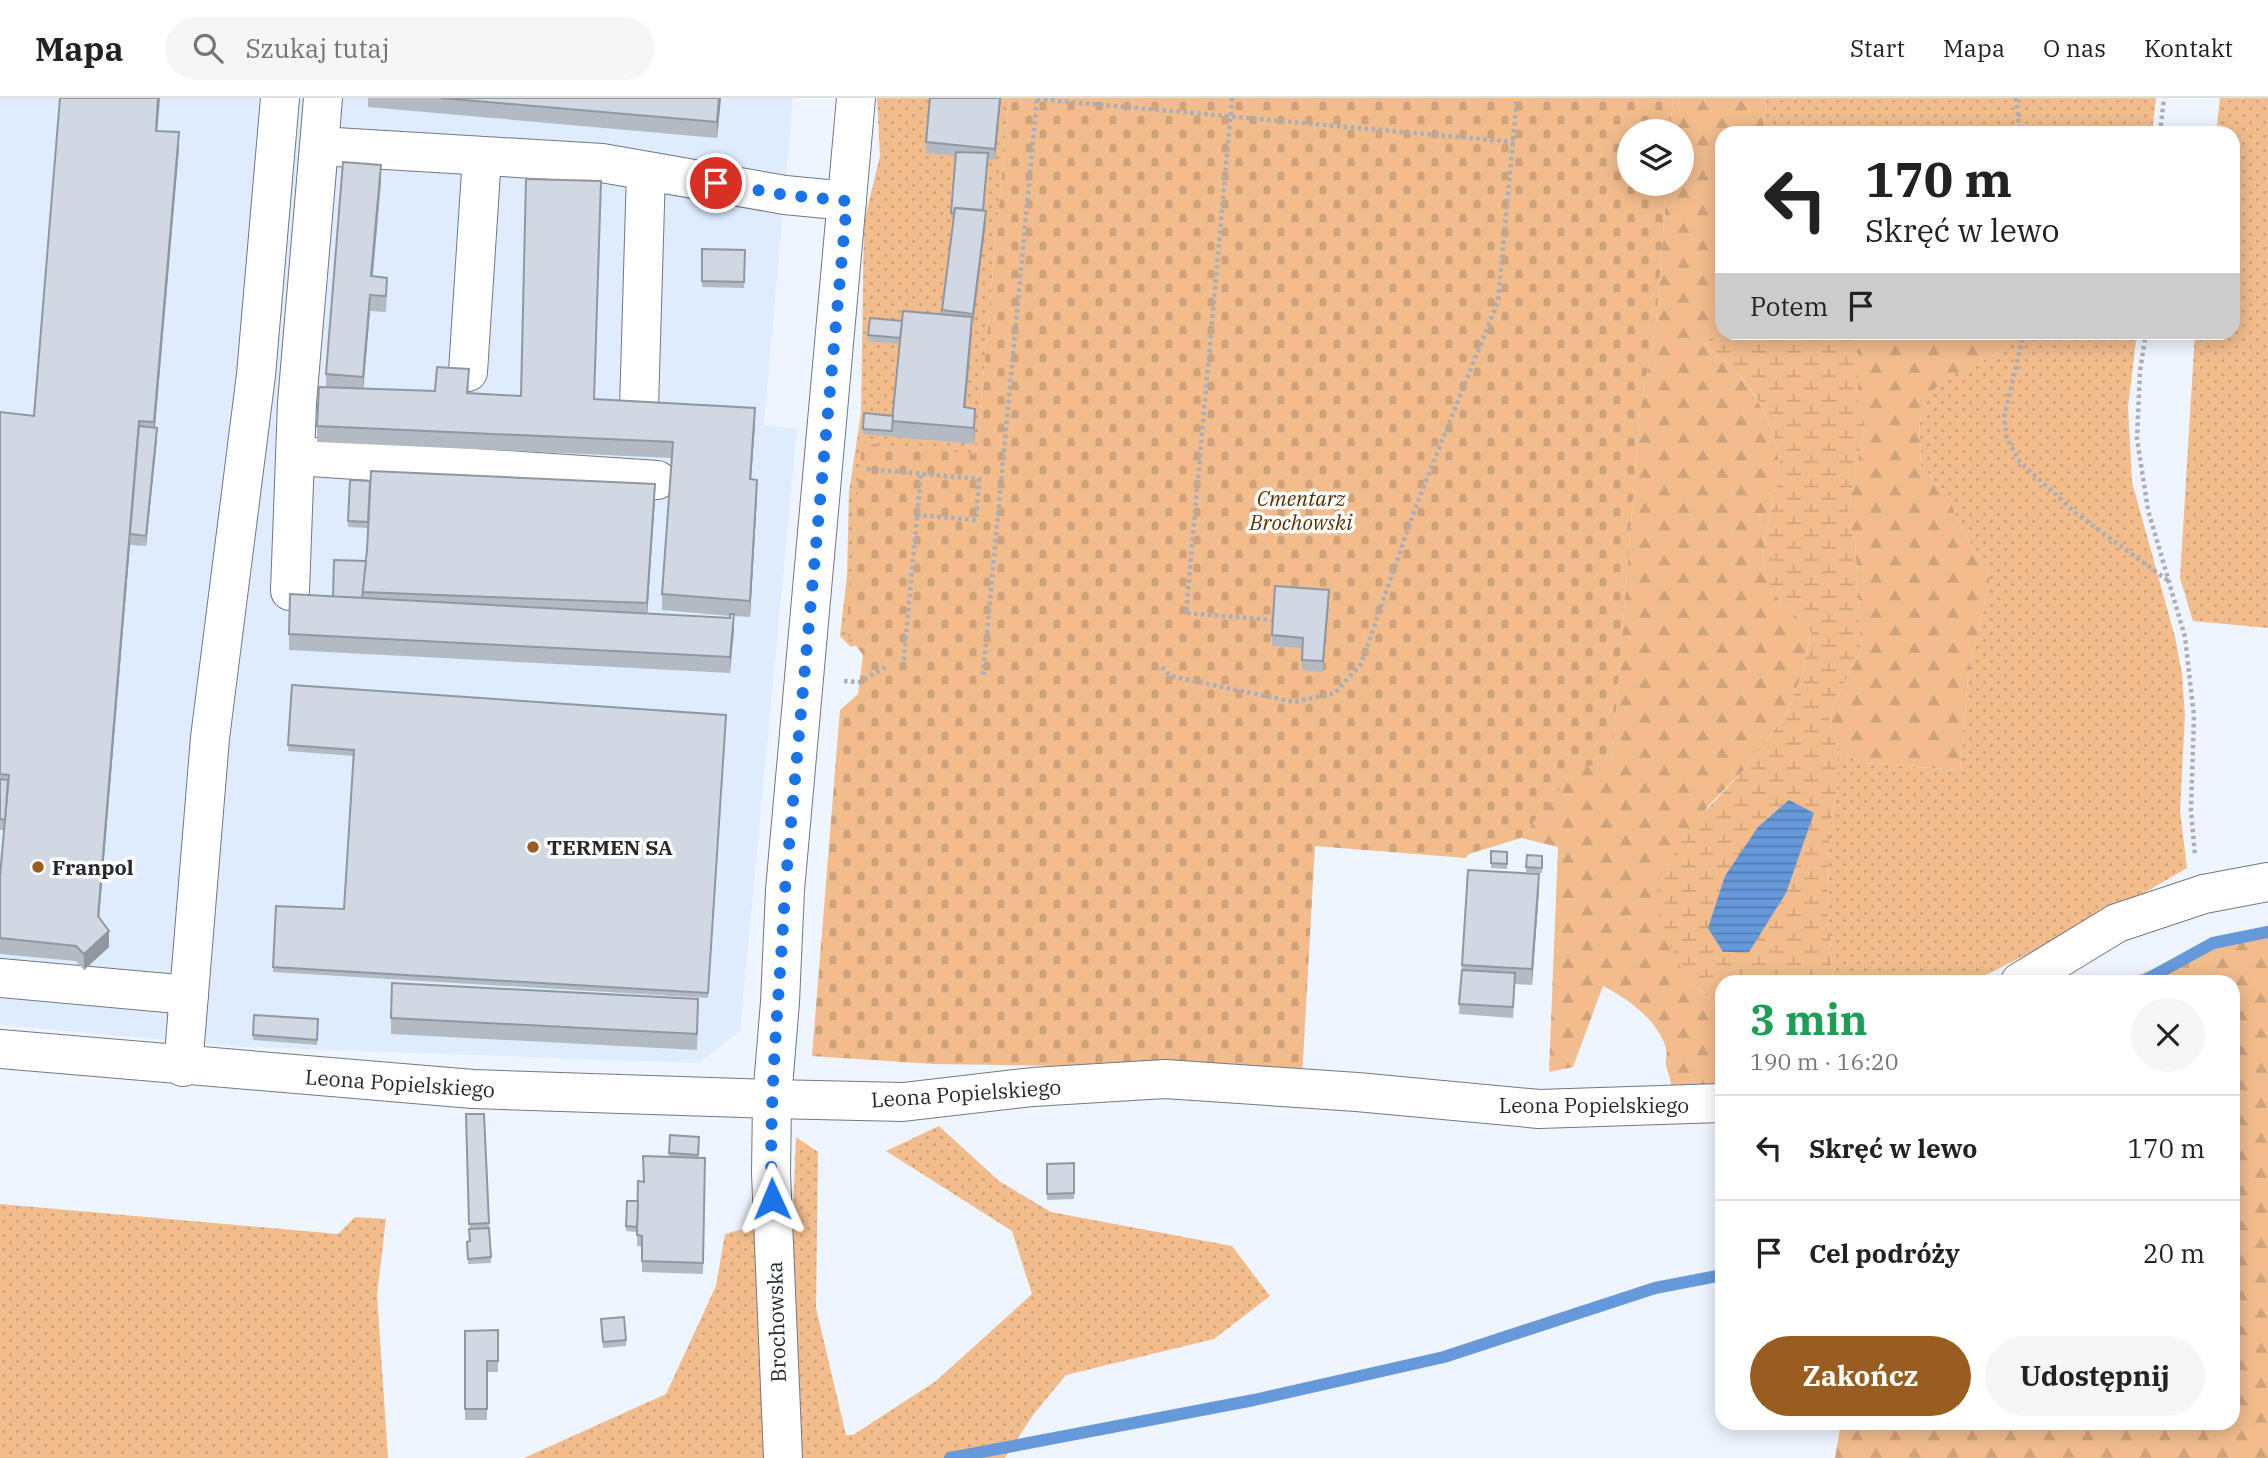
<!DOCTYPE html>
<html lang="pl">
<head>
<meta charset="utf-8">
<style>
	:root { --surface:#fff; --page:#f6f6f6; --text:#222; --muted:#767676; --line:#e0e0e0; --accent:#995e1f }
	body { margin:0; font-family:"IBM Plex Serif",serif; background:var(--page); color:var(--text); height:100vh; display:flex; flex-direction:column; font-size:26px; white-space:nowrap }
	* { box-sizing:border-box; margin:0 }
	p { font-size:23px; color:var(--muted) }
	.icon { flex:none; width:38px; height:38px; fill:none; stroke:currentColor; stroke-width:2; stroke-linecap:round; stroke-linejoin:round }
	.map { position:relative; flex:1; overflow:hidden }
	.sheet { position:absolute; left:1715px; top:877px; width:525px; height:455px; display:flex; flex-direction:column; background:var(--surface); border-radius:21px; box-shadow:0 4px 18px #0003 }
	.sheet>* { flex:none }
	.hud { position:absolute; left:1715px; top:28px; width:525px; height:214px; border-radius:21px; box-shadow:0 4px 18px #0003; background:#fff; color:var(--text); overflow:hidden }
	.controls { position:absolute; left:1617px; top:21px; display:grid; gap:14px }
	.controls a { display:grid; place-items:center; width:77px; height:77px; border-radius:50%; background:var(--surface); box-shadow:0 4px 18px #0003; font-size:35px }
	.pin { position:absolute; display:grid; place-items:center; width:60px; height:60px; color:#fff; margin:-30px; border:4px solid #fff; border-radius:50%; box-shadow:0 2px 7px #0007 }
	.me { position:absolute; width:77px; margin:-38px; rotate:359deg; stroke-linejoin:round; filter:drop-shadow(0 0 5px #0008) }
	.turn { display:flex; align-items:center; gap:24px; height:147px; padding:0 35px; font-size:32px }
	.turn .icon { width:91px; height:91px; stroke-width:2.5 }
	.turn b { display:block; font-size:49px; line-height:60px }
	.then { display:flex; align-items:center; height:66px; padding:0 35px; background:#0003; gap:14px; font-size:26px }
	.round { display:grid; place-items:center; flex:none; width:74px; height:74px; border-radius:37px; background:var(--page) }
	.headline { display:flex; align-items:center; justify-content:space-between; height:119px; padding:0 35px }
	h1 { font-size:42px; font-weight:800; line-height:52px; color:#1e9e55 }
	.primary-button { display:flex; gap:14px; margin-top:auto; padding:14px 35px }
	.primary-button a { flex:1; height:80px; border-radius:42px; background:var(--accent); color:#fff; font-size:28px; font-weight:800; line-height:80px; text-align:center }
	.primary-button a+a { background:var(--page); color:var(--text) }
	ul { padding:0; list-style:none }
	li { display:flex; align-items:center; gap:21px; height:105px; padding:0 35px; border-top:2px solid var(--line) }
	li div { flex:1 }
	li b { display:block; font-size:26px }
	li em { font-style:normal }
	header { display:flex; align-items:center; gap:42px; box-sizing:border-box; height:98px; padding:0 35px; background:var(--surface); border-bottom:2px solid var(--line) }
	header strong { font-size:33px }
	nav { display:flex; gap:38px; margin-inline-start:auto; font-size:24px }
	.search { width:490px; height:63px; background:var(--page); display:flex; align-items:center; gap:18px; box-sizing:border-box; padding:0 24px; border-radius:38px; color:var(--muted); font-size:26px }
	.map>svg:first-child { display:block }
	.built { fill:#dfecfe }
	.grass { fill:url(#grass-dots) }
	.forest { fill:url(#forest-firs) }
	.wetland { fill:url(#wetland-marsh) }
	.cemetery { fill:url(#cemetery-stones) }
	.water { fill:url(#water-rules) }
	.lines { fill:none; stroke-linecap:round; stroke-linejoin:round }
	.stream { stroke:#6699da; stroke-width:12 }
	.minor-casing { stroke:#707882; stroke-width:40 }
	.path { stroke:#aaafb7; stroke-width:4.5; stroke-dasharray:3.5 3.5; stroke-linecap:butt }
	.minor { stroke:#fff; stroke-width:38 }
	.wall { fill:#b2bac3 }
	.shaded-wall { fill:#91979f }
	.building { fill:#cfd8e3; stroke:#91979f; stroke-width:2 }
	.route { stroke:#1a73e8; stroke-width:12; stroke-dasharray:0 21.6 }
	.poi-dot { fill:#995e1f; stroke:#fff; stroke-width:2.5 }
	.labels { text-anchor:middle; dominant-baseline:central; stroke-width:7; stroke-linejoin:round; paint-order:stroke }
	.park-label { font-size:21px; font-style:italic; fill:#5b3000; stroke:#fff }
	.poi-label { font-size:21px; font-weight:bold; fill:#25282c; stroke:#fff; text-anchor:start }
	.street-label { font-size:21px; fill:#25282c; stroke:#fff }
</style>
</head>
<body>
<header>
<strong>Mapa</strong>
<div class="search"><svg class="icon" aria-label="search" viewBox="0 0 24 24"><circle cx="10" cy="10" r="6"/><path d="M15 15l6 6"/></svg>Szukaj tutaj</div>
<nav><a>Start</a><a>Mapa</a><a>O nas</a><a>Kontakt</a></nav>
</header>
<div class="map">
<svg width="2268" height="1360" viewBox="0 0 2268 1360">
	<defs>
		<pattern id="grass-dots" width="8" height="8" patternUnits="userSpaceOnUse" patternTransform="scale(1.75)"><rect width="8" height="8" fill="#f2bc8d"/><path d="M2 2h.1M6 6h.1" fill="none" stroke="#cfa27a" stroke-width="1.8" stroke-linecap="round"/></pattern>
		<pattern id="forest-firs" width="22" height="20" patternUnits="userSpaceOnUse" patternTransform="scale(1.75)"><rect width="22" height="20" fill="#f2bc8d"/><path d="M5 1l3.5 6h-7zM16 11l3.5 6h-7z" fill="#cfa27a"/></pattern>
		<pattern id="wetland-marsh" width="20" height="14" patternUnits="userSpaceOnUse" patternTransform="scale(1.75)"><rect width="20" height="14" fill="#f2bc8d"/><path d="M1 5h8M5 5V1M11 12h8M15 12V8" fill="none" stroke="#cfa27a"/></pattern>
		<pattern id="cemetery-stones" width="16" height="16" patternUnits="userSpaceOnUse" patternTransform="scale(1.75)"><rect width="16" height="16" fill="#f2bc8d"/><path d="M2 7V4a2 2 0 0 1 4 0v3zM10 15v-3a2 2 0 0 1 4 0v3z" fill="#cfa27a"/></pattern>
		<pattern id="water-rules" width="6" height="5" patternUnits="userSpaceOnUse" patternTransform="scale(1.75)"><rect width="6" height="5" fill="#6699da"/><path d="M0 2.5h6" fill="none" stroke="#547db1"/></pattern>
	</defs>
	<rect width="100%" height="100%" fill="#eef5fe"/>
	<polygon class="built" points="0,0 793,0 764,327 797,331 740,933 699,965 244,949 0,927"/>
	<g class="grass">
		<polygon points="877,0 1009,0 976,356 846,535 856,547 851,549 840,538 847,478 849,394 861,315 864,124 880,58"/>
		<polygon points="1766,0 2156,0 2152,35 1771,35 1764,29"/>
		<polygon points="2220,0 2268,0 2268,530 2193,523 2180,480 2195,235 2233,234 2233,35 2216,35"/>
		<path d="M 2021,235 L 2137,235 L 2128,309 L 2132,384 L 2175,539 L 2182,576 L 2185,617 L 2180,713 L 2187,770 L 2113,813 L 1972,884 L 1833,884 L 1828,815 L 1829,737 L 1838,684 L 1838,652 L 1863,665 L 1960,672 L 1968,579 L 1990,480 L 1956,420 L 1951,402 L 1921,367 C 1921,351 1918,333 1921,318 C 1929,268 1996,271 2021,235 Z"/>
		<polygon points="939,1028 999,1083 1051,1114 1232,1148 1270,1198 1214,1241 1066,1277 1033,1317 1005,1360 794,1360 789,1224 796,1039 818,1054 816,1210 846,1337 853,1337 936,1283 1032,1196 1012,1133 886,1053"/>
		<polygon points="0,1106 338,1136 355,1119 386,1121 377,1197 388,1360 0,1360"/>
		<polygon points="756,1127 769,1360 524,1360 666,1296 716,1188 725,1136"/>
	</g>
	<g class="forest">
		<path d="M 1673,0 L 1766,0 L 1764,29 L 1771,35 L 1722,35 L 1722,227 L 1705,246 C 1714,256 1724,261 1733,270 C 1753,292 1771,320 1777,349 C 1788,401 1742,450 1777,499 C 1786,512 1802,520 1811,533 L 1802,576 L 1787,614 L 1749,667 L 1709,707 L 1660,780 L 1689,884 L 1711,902 L 1722,905 L 1722,992 L 1671,988 C 1671,979 1667,974 1666,967 C 1665,961 1668,955 1666,950 C 1657,921 1627,900 1603,888 L 1573,969 L 1549,974 L 1558,749 L 1521,740 L 1576,669 L 1612,664 L 1640,311 L 1656,227 L 1667,86 L 1682,86 L 1682,33 L 1670,33 Z"/>
		<path d="M 1858,235 L 2021,235 C 1997,271 1930,268 1921,318 C 1918,333 1921,351 1921,367 L 1951,402 L 1956,420 L 1990,480 L 1968,579 L 1960,672 L 1863,665 L 1838,652 L 1828,616 L 1861,552 L 1855,441 L 1848,426 L 1848,410 L 1865,329 L 1858,302 Z"/>
		<polygon points="2268,831 2268,1360 1835,1360 1841,1325 2233,1325 2233,884 2118,884"/>
	</g>
	<path class="wetland" d="M 1722,227 L 1722,234 L 1858,235 L 1858,301 L 1865,329 L 1848,410 L 1848,426 L 1855,441 L 1861,552 L 1828,616 L 1838,652 L 1838,684 L 1829,737 L 1828,815 L 1833,884 L 1722,884 L 1722,905 L 1711,902 L 1689,884 L 1678,864 L 1659,823 L 1657,786 L 1688,731 L 1749,667 L 1787,614 L 1802,576 L 1811,534 C 1802,520 1786,512 1777,499 C 1742,451 1788,401 1777,349 C 1771,320 1753,291 1733,270 C 1724,261 1714,256 1705,246 Z"/>
	<polygon class="cemetery" points="1009,0 1673,0 1670,33 1629,33 1629,86 1667,86 1656,227 1640,311 1612,665 1576,670 1521,740 1469,756 1466,760 1315,748 1302,980 1118,969 934,966 812,958 840,612 858,596 863,557 846,535 862,345 976,356"/>
	<polygon class="water" points="1789,702 1814,715 1786,795 1749,854 1723,854 1708,830 1725,778 1758,729"/>
	<g class="lines">
		<g class="stream">
			<polyline points="2142,884 2213,845 2268,834"/>
			<polyline points="950,1360 1254,1302 1444,1259 1655,1190 1722,1177"/>
		</g>
		<defs>
			<g id="minor">
				<polyline points="323,0 319,48 602,65 785,97 847,103"/>
				<polyline points="468,274 482,58"/>
				<polyline points="639,310 646,73"/>
				<polyline points="296,358 657,382"/>
				<polyline points="290,493 297,305 319,48"/>
				<polyline points="0,880 189,897"/>
				<polyline points="2020,884 2117,825 2204,796 2268,784"/>
				<polyline points="0,951 473,991 772,1001 903,1004 1033,989 1165,981 1357,994 1539,1011 1722,1005"/>
				<polyline points="183,969 210,640 256,277 280,0"/>
				<polyline points="783,1360 771,1075 772,1001 780,904 785,792 856,0"/>
			</g>
		</defs>
		<use href="#minor" class="minor-casing"/>
		<g class="path">
			<polyline points="1232,0 1186,515 1272,522"/>
			<polyline points="2016,0 2020,35"/>
			<polyline points="1037,1 1514,44"/>
			<polyline points="2160,35 2164,0"/>
			<polyline points="2024,234 2004,320 2007,341 2020,364 2078,417 2170,484"/>
			<polyline points="2146,234 2140,273 2137,341 2148,412 2185,539 2194,618 2191,712 2195,758"/>
			<polyline points="867,371 979,381 976,422 917,417"/>
			<polyline points="903,569 921,376"/>
			<polyline points="1162,569 1170,578 1294,604 1335,595 1361,566 1416,408 1498,203 1517,0"/>
			<polyline points="983,577 1037,0"/>
			<polyline points="844,583 860,584 887,568"/>
		</g>
		<use href="#minor" class="minor"/>
	</g>
	<g class="wall">
		<polygon points="368,0 721,0 717,40 368,9"/>
		<polygon points="1001,0 995,62 988,61 984,112 986,123 972,227 965,310 975,327 974,346 863,336 863,331 893,318 899,246 868,243 868,237 902,223 942,216 954,120 951,120 951,115 956,58 926,55 926,44"/>
		<polygon points="157,33 179,50 155,330 157,341 146,448 130,447 99,820 109,849 84,872 76,863 0,856 0,778 4,732 0,732 0,314 34,318"/>
		<polygon points="381,83 373,178 387,195 386,214 370,213 363,291 435,293 469,287 468,295 594,301 755,326 751,381 757,398 750,519 734,518 730,575 289,552 289,536 333,499 366,463 368,430 348,429 348,423 655,401 647,516 730,520 730,518 662,512 662,496 672,360 317,344 317,328 326,290 326,276"/>
		<polygon points="702,151 745,152 744,190 702,189"/>
		<polygon points="1329,503 1323,574 1302,572 1302,550 1272,548 1272,537"/>
		<polygon points="292,587 726,617 708,900 273,874 276,808 344,811 354,658 288,653"/>
		<polygon points="1491,753 1507,754 1507,771 1491,770"/>
		<polygon points="1527,757 1542,758 1542,775 1526,774"/>
		<polygon points="1468,772 1539,792 1532,887 1515,886 1513,920 1459,916"/>
		<polygon points="254,917 318,921 317,947 253,942"/>
		<polygon points="698,917 697,952 391,936 391,920"/>
		<polygon points="466,1016 484,1016 491,1165 468,1166 467,1144 470,1144"/>
		<polygon points="670,1037 699,1039 698,1060 705,1060 703,1176 642,1174 642,1149 637,1148 637,1134 626,1133 626,1128 638,1103 644,1084 669,1059"/>
		<polygon points="1074,1065 1074,1101 1047,1102 1047,1066"/>
		<polygon points="601,1227 626,1242 626,1248 603,1250"/>
		<polygon points="498,1232 498,1274 487,1274 487,1322 465,1322 465,1233"/>
	</g>
	<g class="shaded-wall">
		<polygon points="158,0 160,0 156,49 156,33"/>
		<polygon points="719,0 721,0 717,40 717,24"/>
		<polygon points="1000,0 1001,0 995,62 995,51"/>
		<polygon points="179,34 179,50 154,340 154,324"/>
		<polygon points="381,67 381,83 371,194 371,178"/>
		<polygon points="986,113 986,123 973,227 973,216"/>
		<polygon points="370,197 370,213 363,295 363,279"/>
		<polygon points="972,219 972,234 964,325 964,309"/>
		<polygon points="755,310 755,326 750,397 750,381"/>
		<polygon points="975,311 975,327 974,346 974,330"/>
		<polygon points="157,330 157,341 146,448 146,438"/>
		<polygon points="757,382 757,398 750,519 750,503"/>
		<polygon points="655,386 655,401 647,521 647,505"/>
		<polygon points="130,436 130,447 98,834 98,818"/>
		<polygon points="1329,492 1329,503 1323,574 1323,563"/>
		<polygon points="734,516 734,532 730,575 730,559"/>
		<polygon points="1539,776 1539,792 1532,887 1532,871"/>
		<polygon points="109,833 109,849 84,872 84,856"/>
	</g>
	<g class="building">
		<polygon points="60,0 158,0 156,33 179,34 154,324 139,323 98,818 109,833 84,856 76,848 0,840 0,778 9,677 0,676 0,314 34,318"/>
		<polygon points="441,0 719,0 717,24"/>
		<polygon points="930,0 1000,0 995,51 926,44"/>
		<polygon points="956,54 988,55 983,112 955,110 954,115 951,115"/>
		<polygon points="343,64 381,67 371,178 387,180 386,198 370,197 363,279 326,276"/>
		<polygon points="526,81 601,83 594,301 755,310 750,381 757,382 750,503 662,496 673,344 317,328 319,289 435,293 437,269 469,271 467,295 521,298"/>
		<polygon points="955,110 986,113 973,216 942,212"/>
		<polygon points="702,151 745,152 744,184 702,183"/>
		<polygon points="903,213 972,219 964,309 975,311 974,330 892,323"/>
		<polygon points="870,220 902,223 900,240 868,237"/>
		<polygon points="864,315 893,318 892,333 863,331"/>
		<polygon points="139,328 157,330 146,438 130,436"/>
		<polygon points="371,373 655,386 647,505 362,494 367,453"/>
		<polygon points="350,382 370,383 368,424 348,423"/>
		<polygon points="334,462 366,463 362,500 333,499"/>
		<polygon points="1275,488 1329,492 1323,563 1302,562 1303,540 1272,537"/>
		<polygon points="290,496 730,520 730,516 734,516 730,559 289,536"/>
		<polygon points="292,587 726,617 708,895 273,869 276,808 344,811 354,652 288,647"/>
		<polygon points="0,681 8,682 5,722 0,721"/>
		<polygon points="1491,753 1507,754 1507,766 1491,765"/>
		<polygon points="1527,757 1542,758 1542,770 1526,769"/>
		<polygon points="1468,772 1539,776 1532,871 1462,867"/>
		<polygon points="1462,872 1515,875 1513,909 1459,906"/>
		<polygon points="392,885 698,901 697,936 391,920"/>
		<polygon points="254,917 318,921 317,942 253,937"/>
		<polygon points="466,1016 484,1016 489,1125 469,1126"/>
		<polygon points="670,1037 699,1039 698,1057 669,1055"/>
		<polygon points="643,1058 705,1060 703,1165 642,1163 642,1138 637,1137 638,1083 644,1084"/>
		<polygon points="1074,1065 1074,1095 1047,1096 1047,1066"/>
		<polygon points="627,1103 638,1103 637,1129 626,1128"/>
		<polygon points="489,1130 491,1159 468,1161 467,1144 470,1143 469,1131"/>
		<polygon points="624,1219 626,1242 603,1244 601,1221"/>
		<polygon points="498,1232 498,1263 487,1263 487,1311 465,1311 465,1233"/>
	</g>
	<g class="lines">
		<path class="route" d="M 716,85 L 786,97 L 847,103 L 785,792 C 780,895 768,998 772,1101"/>
	</g>
	<g class="poi-dot">
		<circle cx="533" cy="749" r="7"/>
		<circle cx="38" cy="769" r="7"/>
	</g>
	<g class="labels">
		<g class="park-label">
			<text x="1301" y="400">Cmentarz<tspan x="1301" dy="24">Brochowski</tspan></text>
		</g>
		<g class="poi-label">
			<text x="547" y="749">TERMEN SA</text>
			<text x="52" y="769">Franpol</text>
		</g>
		<g class="street-label">
			<text transform="translate(400 985) rotate(4)">Leona Popielskiego</text>
			<text transform="translate(966 995) rotate(-4)">Leona Popielskiego</text>
			<text x="1594" y="1007">Leona Popielskiego</text>
			<text transform="translate(776 1224) rotate(-92)">Brochowska</text>
		</g>
	</g>
</svg>
<div class="controls">
<a><svg class="icon" aria-label="layers" viewBox="0 0 24 24"><path d="M12 4l9 5-9 5-9-5zM3 14l9 5 9-5"/></svg></a>
</div>
<div class="pin" style="left:716px;top:85px;background:#d93025"><svg class="icon" aria-label="arrive" viewBox="0 0 24 24"><path d="M6 21V4h12l-3 4 3 4H6"/></svg></div>
<svg class="me" style="left:772px;top:1101px" viewBox="-20 -20 40 40"><path d="M0-17L14 15 0 8-14 15z" fill="#1a73e8" stroke="#fff" stroke-width="4"/></svg>
<div class="hud">
<div class="turn"><svg class="icon" aria-label="left" viewBox="0 0 24 24"><path d="M17 20v-9H6M10 6l-5 5 5 5"/></svg><div><b>170 m</b>Skręć w lewo</div></div>
<div class="then">Potem<svg class="icon" aria-label="arrive" viewBox="0 0 24 24"><path d="M6 21V4h12l-3 4 3 4H6"/></svg></div>
</div>
<section class="sheet">
<div class="headline"><div><h1>3 min</h1><p>190 m · 16:20</p></div><a class="round"><svg class="icon" aria-label="close" viewBox="0 0 24 24"><path d="M6 6l12 12M18 6L6 18"/></svg></a></div>
<ul>
<li><svg class="icon" aria-label="left" viewBox="0 0 24 24"><path d="M17 20v-9H6M10 6l-5 5 5 5"/></svg><div><b>Skręć w lewo</b></div><em>170 m</em></li>
<li><svg class="icon" aria-label="arrive" viewBox="0 0 24 24"><path d="M6 21V4h12l-3 4 3 4H6"/></svg><div><b>Cel podróży</b></div><em>20 m</em></li>
</ul>
<div class="primary-button"><a>Zakończ</a><a>Udostępnij</a></div>
</section>
</div>
</body>
</html>
